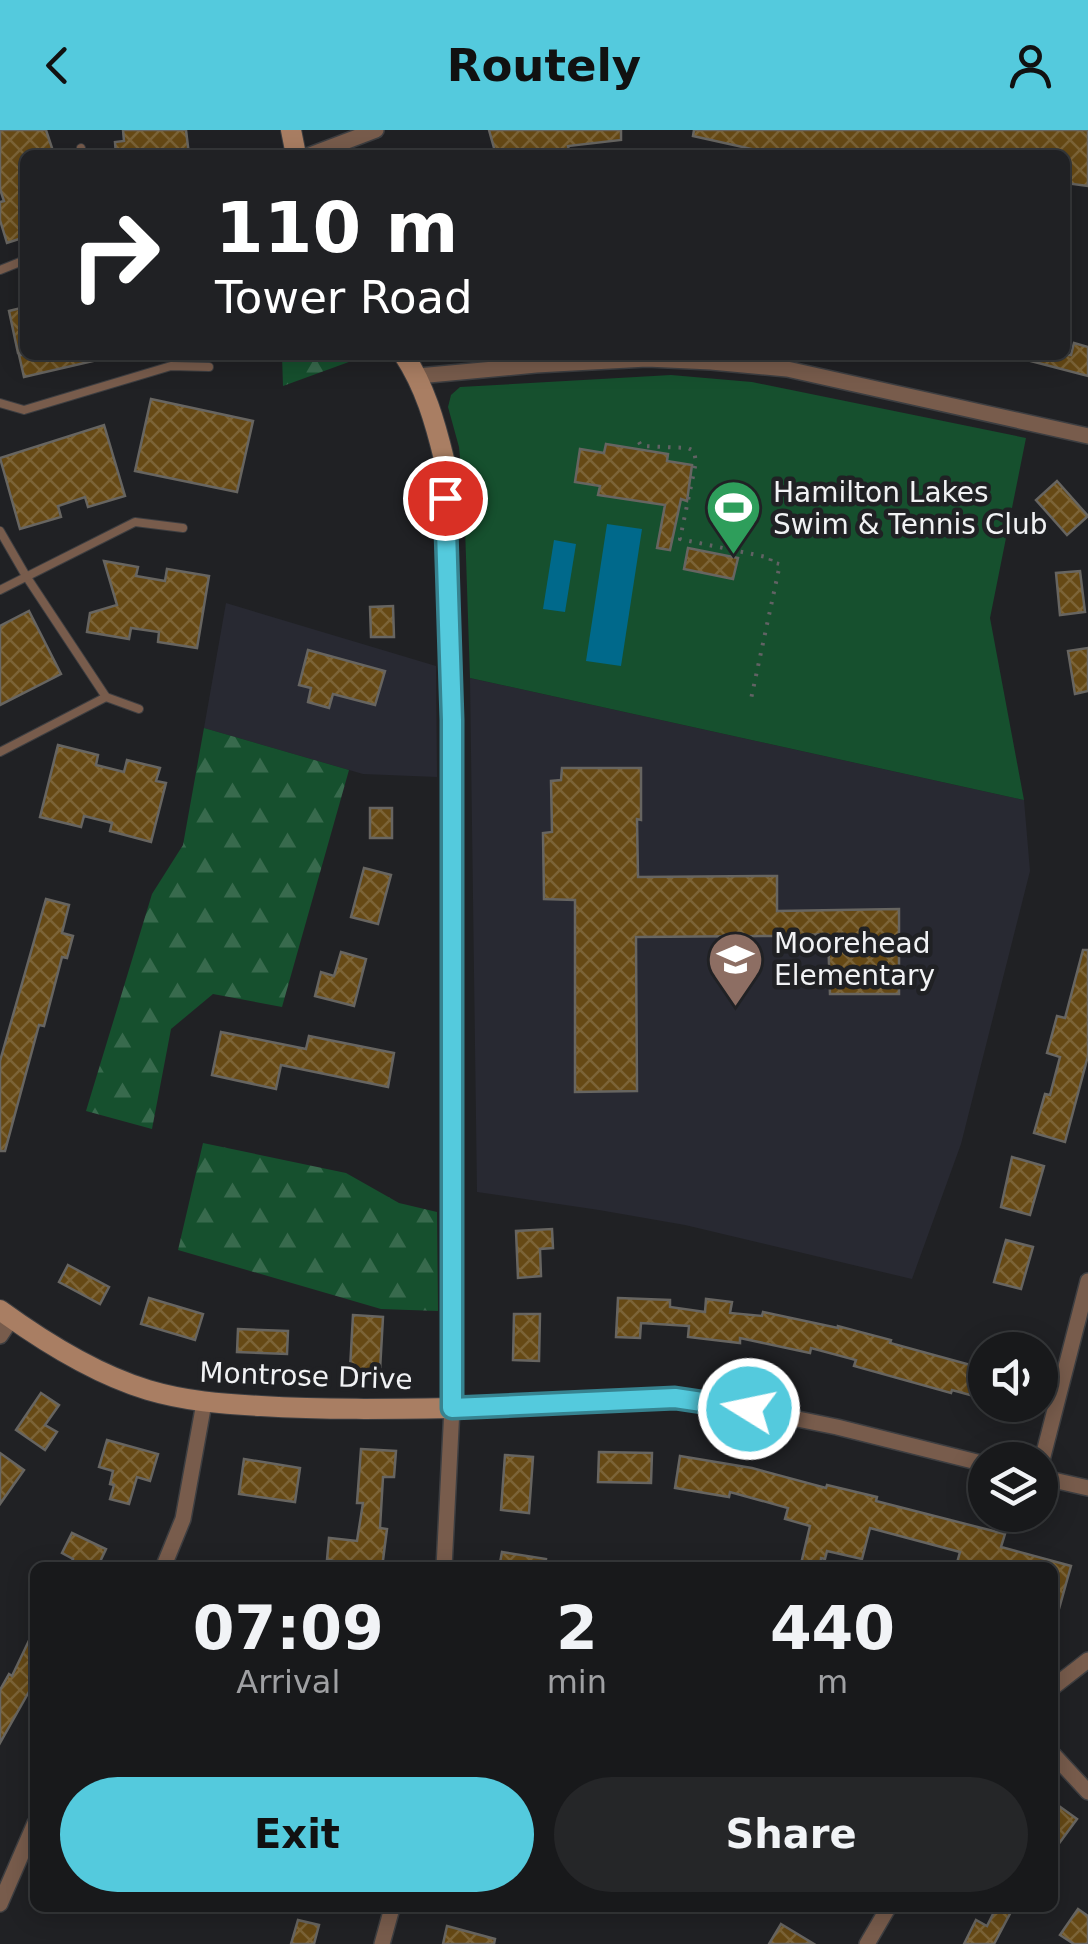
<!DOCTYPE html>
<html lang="en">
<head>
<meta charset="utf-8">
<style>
	:root { --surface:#18191b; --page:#252628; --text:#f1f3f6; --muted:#9fa0a3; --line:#36383a; --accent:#54cadd }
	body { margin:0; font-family:"DejaVu Sans",sans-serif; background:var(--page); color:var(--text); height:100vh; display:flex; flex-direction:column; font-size:38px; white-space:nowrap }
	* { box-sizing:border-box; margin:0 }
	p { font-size:32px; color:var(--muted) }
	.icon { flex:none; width:55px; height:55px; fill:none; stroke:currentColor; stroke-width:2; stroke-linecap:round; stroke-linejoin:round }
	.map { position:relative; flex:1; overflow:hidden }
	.details { position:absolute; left:30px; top:1432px; width:1028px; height:350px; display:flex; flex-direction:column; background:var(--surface); border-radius:15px; box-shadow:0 5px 25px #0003,0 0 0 2px var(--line) }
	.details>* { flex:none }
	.hud { position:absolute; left:20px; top:20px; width:1050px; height:210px; border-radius:15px; box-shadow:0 5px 25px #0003,0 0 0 2px var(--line); background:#202124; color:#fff; overflow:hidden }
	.fabs { position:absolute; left:968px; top:1202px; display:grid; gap:20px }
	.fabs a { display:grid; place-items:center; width:90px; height:90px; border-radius:50%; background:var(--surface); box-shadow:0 5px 25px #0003,0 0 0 2px var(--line); font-size:50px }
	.pin { position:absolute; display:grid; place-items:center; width:85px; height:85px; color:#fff; margin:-42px; border:5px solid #fff; border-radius:50%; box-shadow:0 2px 10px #0007 }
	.me { position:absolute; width:110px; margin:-55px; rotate:280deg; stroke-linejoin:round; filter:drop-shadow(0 0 8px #0008) }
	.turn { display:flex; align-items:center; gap:35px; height:210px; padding:0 30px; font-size:45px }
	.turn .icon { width:130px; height:130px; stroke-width:2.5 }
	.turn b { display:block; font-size:70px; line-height:85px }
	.eta { display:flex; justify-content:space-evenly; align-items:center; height:170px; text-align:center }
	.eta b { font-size:60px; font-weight:600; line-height:70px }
	.cta { display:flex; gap:20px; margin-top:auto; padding:20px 30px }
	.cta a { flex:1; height:115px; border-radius:60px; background:var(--accent); color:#111; font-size:40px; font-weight:600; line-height:115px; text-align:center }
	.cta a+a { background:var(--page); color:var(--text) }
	header { display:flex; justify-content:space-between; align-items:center; height:130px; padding:0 30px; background:var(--accent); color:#111; font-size:45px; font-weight:600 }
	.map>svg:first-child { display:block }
	.built { fill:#282932 }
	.forest { fill:url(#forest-firs) }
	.pitch { fill:#16502e }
	.water { fill:#00698b }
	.building { fill:url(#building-cross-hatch); stroke:#676561; stroke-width:2.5 }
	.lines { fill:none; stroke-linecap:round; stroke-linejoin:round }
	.lane-casing { stroke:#3d3e41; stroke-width:10 }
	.street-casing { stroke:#3d3e41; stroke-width:18 }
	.secondary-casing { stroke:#3d3e41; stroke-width:22 }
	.path { stroke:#616264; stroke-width:4; stroke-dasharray:2.5 8; stroke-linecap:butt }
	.lane { stroke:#785c4c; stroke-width:8 }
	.street { stroke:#785c4c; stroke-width:15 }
	.secondary { stroke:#a97e63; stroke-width:20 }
	.route-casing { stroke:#378390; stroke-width:25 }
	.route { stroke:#54cadd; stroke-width:18 }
	.labels { text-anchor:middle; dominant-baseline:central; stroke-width:9; stroke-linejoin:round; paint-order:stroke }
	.poi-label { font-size:28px; fill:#f1f2f4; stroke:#202124; text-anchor:start }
	.street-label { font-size:28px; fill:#f1f2f4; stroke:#202124 }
</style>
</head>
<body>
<header><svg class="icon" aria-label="back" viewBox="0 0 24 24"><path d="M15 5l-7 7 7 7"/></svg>Routely<svg class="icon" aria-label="person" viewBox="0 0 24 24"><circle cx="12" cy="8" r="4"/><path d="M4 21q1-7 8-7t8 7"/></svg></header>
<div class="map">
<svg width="1088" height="1814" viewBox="0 0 1088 1814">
	<defs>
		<pattern id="forest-firs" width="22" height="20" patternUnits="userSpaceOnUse" patternTransform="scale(2.5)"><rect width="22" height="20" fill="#16502e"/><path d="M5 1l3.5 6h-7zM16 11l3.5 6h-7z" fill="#386a4d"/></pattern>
		<pattern id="building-cross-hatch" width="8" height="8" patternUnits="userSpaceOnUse" patternTransform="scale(2.5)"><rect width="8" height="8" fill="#664915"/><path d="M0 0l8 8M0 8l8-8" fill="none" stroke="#7c6438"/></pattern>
	</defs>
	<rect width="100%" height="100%" fill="#202124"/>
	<g class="built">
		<polygon points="226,473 436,536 437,647 363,644 204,598"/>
		<polygon points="470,548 1024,670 1030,741 961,1014 912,1149 685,1095 599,1080 477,1062"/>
	</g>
	<g class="forest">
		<polygon points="282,225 368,225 283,256"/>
		<polygon points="204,598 349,640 282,877 213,864 171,899 152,999 86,981 152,764 183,715"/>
		<polygon points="203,1013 346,1043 399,1073 437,1082 438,1181 381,1179 178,1120"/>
	</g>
	<polygon class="pitch" points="671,245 752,252 1026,308 990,488 1024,670 470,548 464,367 459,317 448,277 451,265 460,257"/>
	<g class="water">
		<polygon points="607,394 642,399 621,536 586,531"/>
		<polygon points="554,410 576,414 565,482 543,479"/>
	</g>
	<g class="building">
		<polygon points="0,0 46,0 53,21 42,25 25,25 25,107 7,113 0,90 0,72 4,71 0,59"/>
		<polygon points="123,0 186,0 189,25 116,25 115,12 124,11"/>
		<polygon points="489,0 621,0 621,10 568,16 570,25 496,25"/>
		<polygon points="694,0 1088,0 1088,56 1065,53 1065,25 779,25 693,6"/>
		<polygon points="25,177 25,223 18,223 9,181"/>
		<polygon points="1074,213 1088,217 1088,246 1027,230 1028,225 1071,225"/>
		<polygon points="19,225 93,225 93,231 24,247"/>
		<polygon points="151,269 253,291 237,362 135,341"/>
		<polygon points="104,295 125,366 88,377 85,367 58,376 61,387 20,399 0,328"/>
		<polygon points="606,314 668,324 667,331 692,335 687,371 681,369 670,420 657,418 665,375 598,365 600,356 575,352 580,319 604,323"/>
		<polygon points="1057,351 1088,386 1067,405 1036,370"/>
		<polygon points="688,418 738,428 733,449 684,439"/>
		<polygon points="104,431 138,437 136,446 165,451 167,439 209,446 197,518 158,512 159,502 131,498 129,509 87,502 90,483 117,475"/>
		<polygon points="1080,441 1085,482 1060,485 1056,443"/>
		<polygon points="393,476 394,507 371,507 370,477"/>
		<polygon points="29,481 61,544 0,575 0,496"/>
		<polygon points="1088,518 1088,561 1075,564 1068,521"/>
		<polygon points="308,520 385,541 375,575 333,564 329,578 308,572 311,558 299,555"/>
		<polygon points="58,615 98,625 96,635 124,642 127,630 160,638 156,651 166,653 151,712 110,701 112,693 84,686 81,697 40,687"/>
		<polygon points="562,638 641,638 641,690 637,689 638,747 777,746 777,781 899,779 899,864 830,864 828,804 778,806 636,807 637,961 575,962 575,770 544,769 543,703 552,702 551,651 561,650"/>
		<rect x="370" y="678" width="22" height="30"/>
		<polygon points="364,738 391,745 378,794 351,787"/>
		<polygon points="46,769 69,775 62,803 73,806 67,828 62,827 44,896 39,895 5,1021 0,1021 0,931"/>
		<polygon points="1083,820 1088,820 1088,926 1065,1012 1034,1003 1045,964 1050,965 1060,927 1047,923 1057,886 1065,888"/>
		<polygon points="341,822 366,829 354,876 315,866 321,842 334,846"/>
		<polygon points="221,902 306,919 309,906 394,923 388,957 281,935 276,959 212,945"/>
		<polygon points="1012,1027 1044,1036 1030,1085 1001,1077"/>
		<polygon points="552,1099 553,1118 540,1119 541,1146 518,1148 516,1101"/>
		<polygon points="1006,1110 1033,1117 1021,1159 994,1152"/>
		<polygon points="68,1135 109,1157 100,1174 59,1152"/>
		<polygon points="149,1168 203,1184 195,1210 141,1194"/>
		<polygon points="618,1168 670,1170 670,1177 705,1182 706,1169 732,1172 730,1183 762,1186 763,1182 838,1198 838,1196 891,1210 890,1213 985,1239 985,1269 952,1260 951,1263 854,1236 856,1230 811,1218 810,1223 740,1208 740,1213 688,1207 689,1196 641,1193 640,1208 616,1207"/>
		<polygon points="514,1184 540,1184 539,1231 513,1230"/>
		<polygon points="353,1185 383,1187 380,1240 350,1239"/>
		<polygon points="238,1199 288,1201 287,1224 237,1222"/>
		<polygon points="41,1263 59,1275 45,1295 57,1302 45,1320 16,1300"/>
		<polygon points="107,1310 158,1324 150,1351 137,1347 129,1374 110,1369 114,1355 110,1354 113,1341 99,1337"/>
		<polygon points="361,1319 396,1321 394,1347 383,1347 380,1398 387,1399 382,1438 354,1438 354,1434 327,1430 329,1408 357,1411 363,1373 357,1373"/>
		<polygon points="599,1322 652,1323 651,1353 598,1352"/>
		<polygon points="0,1323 24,1340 0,1374"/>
		<polygon points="505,1325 533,1327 529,1383 501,1380"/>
		<polygon points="680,1326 752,1338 826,1358 827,1355 877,1367 876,1371 1005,1404 1001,1417 1071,1436 1057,1486 1052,1486 1052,1438 975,1438 957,1433 960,1422 870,1398 862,1429 827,1421 825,1429 821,1428 820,1438 800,1438 810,1396 785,1389 788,1378 730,1362 729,1367 675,1358"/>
		<polygon points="244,1329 300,1338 295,1372 239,1364"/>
		<polygon points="72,1403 106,1419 97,1438 69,1438 73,1429 62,1423"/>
		<polygon points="502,1422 546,1429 545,1438 499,1438"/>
		<polygon points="35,1498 35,1551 0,1613 0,1560 9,1544 12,1546"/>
		<polygon points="1052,1671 1077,1689 1052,1723"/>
		<polygon points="996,1778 1013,1778 994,1814 964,1814 976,1790 987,1796"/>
		<polygon points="1078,1779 1088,1786 1088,1814 1074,1814 1060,1805"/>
		<polygon points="298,1790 319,1795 314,1814 291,1814"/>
		<polygon points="781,1794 814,1814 769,1814"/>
		<polygon points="447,1796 495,1809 494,1814 443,1814"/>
	</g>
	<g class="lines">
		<defs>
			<g id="lane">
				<polyline points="81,18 83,25"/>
				<polyline points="0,140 25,130"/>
				<polyline points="0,273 24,280 171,236 209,237"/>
				<polyline points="0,401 26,446 106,567 139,579"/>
				<polyline points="0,460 135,392 183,398"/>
				<polyline points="0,622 106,567"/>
			</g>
			<g id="street">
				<polyline points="310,25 376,0"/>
				<polyline points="418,246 536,235 647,229 711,232 787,239 1088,306"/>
				<polyline points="0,1206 12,1188"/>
				<polyline points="1040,1338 1088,1151"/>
				<polyline points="1040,1347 1088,1358"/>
				<polyline points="163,1438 183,1389 204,1273"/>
				<polyline points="444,1438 452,1278 675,1268 719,1273 837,1297 985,1334"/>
				<polyline points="1052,1558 1088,1530"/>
				<polyline points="1052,1623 1088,1662"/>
				<polyline points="0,1774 35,1693"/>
				<polyline points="382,1814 392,1778"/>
				<polyline points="867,1814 888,1778"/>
			</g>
			<g id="secondary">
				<polyline points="291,0 296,25"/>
				<path d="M 0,1180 C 44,1212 95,1244 148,1260 C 185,1271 222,1274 261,1276 C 325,1280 388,1279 452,1278 L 452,589 L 444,329 C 435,292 425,257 404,225"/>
			</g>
		</defs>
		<use href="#lane" class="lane-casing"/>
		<use href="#street" class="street-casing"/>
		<use href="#secondary" class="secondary-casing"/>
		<polyline class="path" points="639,312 641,316 688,318 694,321 696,332 680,409 771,428 770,432 780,434 751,569"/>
		<use href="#lane" class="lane"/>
		<use href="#street" class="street"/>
		<use href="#secondary" class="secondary"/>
	</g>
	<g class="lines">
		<defs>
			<polyline id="route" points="445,368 452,590 452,1278 675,1268 749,1279"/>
		</defs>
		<use href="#route" class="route-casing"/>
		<use href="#route" class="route"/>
	</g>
	<defs>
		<symbol id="stadium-pin" viewBox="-11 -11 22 30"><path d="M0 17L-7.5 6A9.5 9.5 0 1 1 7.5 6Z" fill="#2e9e5b" stroke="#202124"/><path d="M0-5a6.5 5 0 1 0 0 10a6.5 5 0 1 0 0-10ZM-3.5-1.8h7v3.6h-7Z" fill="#fff"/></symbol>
		<symbol id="school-pin" viewBox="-11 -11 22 30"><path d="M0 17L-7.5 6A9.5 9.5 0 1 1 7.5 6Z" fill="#8d6e63" stroke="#202124"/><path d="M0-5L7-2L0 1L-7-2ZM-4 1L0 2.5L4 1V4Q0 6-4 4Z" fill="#fff"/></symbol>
	</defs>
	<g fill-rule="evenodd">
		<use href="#stadium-pin" x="702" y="346" width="63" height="86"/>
		<use href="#school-pin" x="704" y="798" width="63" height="86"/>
	</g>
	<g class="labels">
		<g class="poi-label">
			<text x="773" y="362">Hamilton Lakes<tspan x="773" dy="32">Swim &amp; Tennis Club</tspan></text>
			<text x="774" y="813">Moorehead<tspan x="774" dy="32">Elementary</tspan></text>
		</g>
		<g class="street-label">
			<text transform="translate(306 1246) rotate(2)">Montrose Drive</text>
		</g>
	</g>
</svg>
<div class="fabs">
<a><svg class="icon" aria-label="sound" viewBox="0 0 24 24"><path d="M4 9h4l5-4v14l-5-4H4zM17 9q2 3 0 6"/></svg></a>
<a><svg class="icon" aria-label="layers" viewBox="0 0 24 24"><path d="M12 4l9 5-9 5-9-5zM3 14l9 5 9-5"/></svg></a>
</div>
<div class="pin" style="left:445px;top:368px;background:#d93025"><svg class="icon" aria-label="arrive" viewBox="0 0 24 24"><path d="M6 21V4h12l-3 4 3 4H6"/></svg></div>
<svg class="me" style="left:749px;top:1279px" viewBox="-20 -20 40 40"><circle r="17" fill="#54cadd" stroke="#fff" stroke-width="3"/><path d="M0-11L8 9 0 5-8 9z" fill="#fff"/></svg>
<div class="hud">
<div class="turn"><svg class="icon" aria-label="right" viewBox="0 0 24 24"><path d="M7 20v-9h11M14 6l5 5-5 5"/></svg><div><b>110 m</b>Tower Road</div></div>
</div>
<section class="details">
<div class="eta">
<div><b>07:09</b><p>Arrival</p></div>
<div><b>2</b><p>min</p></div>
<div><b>440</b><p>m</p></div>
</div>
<div class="cta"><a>Exit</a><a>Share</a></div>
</section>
</div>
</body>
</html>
